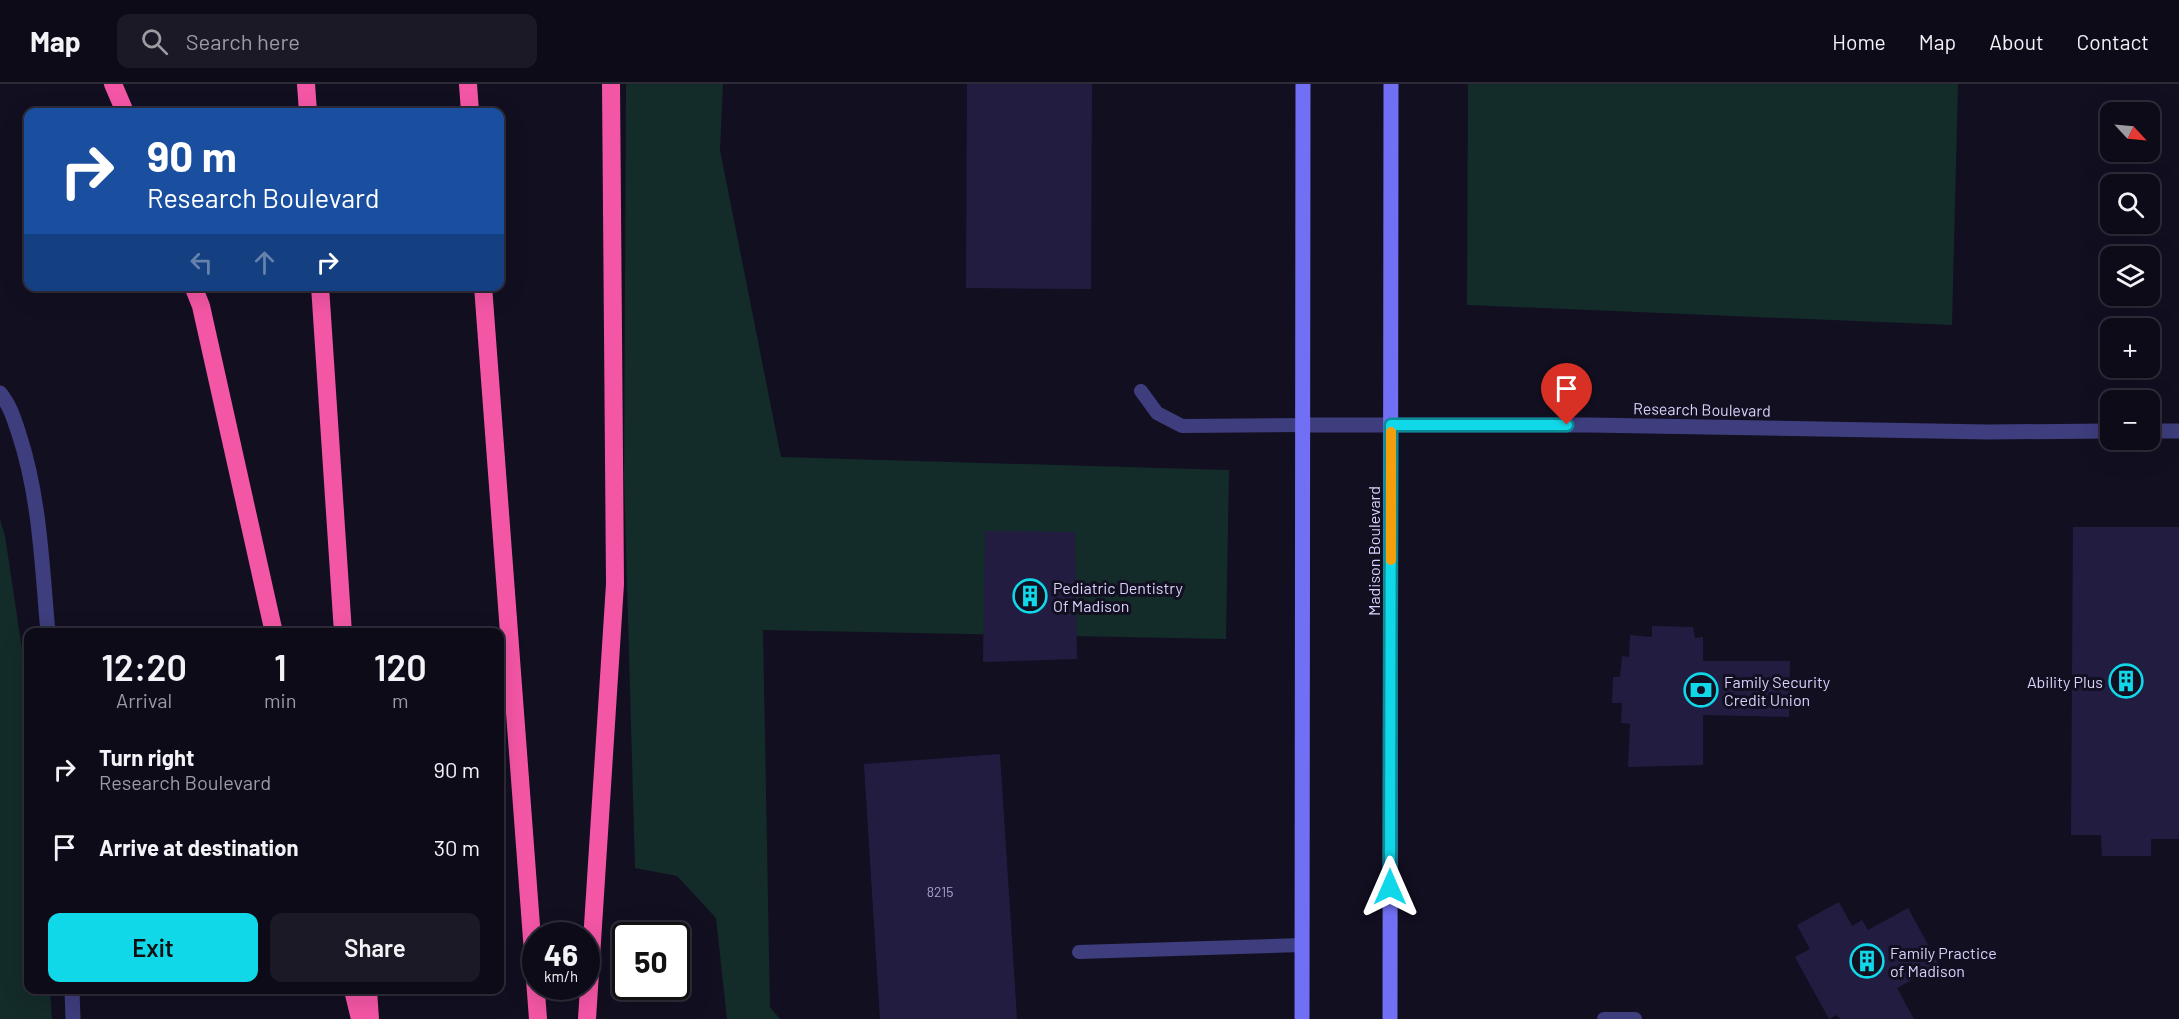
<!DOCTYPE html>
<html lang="en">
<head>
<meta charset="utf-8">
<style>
	:root { --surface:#0e0b19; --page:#1c1926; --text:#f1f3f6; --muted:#9b9ba2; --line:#2e2b38; --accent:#11d8e9 }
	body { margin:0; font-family:Barlow,sans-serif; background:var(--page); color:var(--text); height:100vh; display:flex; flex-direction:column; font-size:22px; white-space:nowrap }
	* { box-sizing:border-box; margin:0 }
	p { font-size:20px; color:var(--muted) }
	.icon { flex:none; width:33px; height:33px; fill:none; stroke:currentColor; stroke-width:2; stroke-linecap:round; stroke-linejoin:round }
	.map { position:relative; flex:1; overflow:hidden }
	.panel { position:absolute; left:24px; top:544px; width:480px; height:366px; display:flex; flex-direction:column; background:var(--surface); border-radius:12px; box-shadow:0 6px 24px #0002,0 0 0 2px var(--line) }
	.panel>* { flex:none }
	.top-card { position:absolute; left:24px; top:24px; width:480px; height:183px; border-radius:12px; box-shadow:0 6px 24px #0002,0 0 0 2px var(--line); background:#1a4fa0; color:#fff; overflow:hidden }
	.needle { width:39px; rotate:116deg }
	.buttons { position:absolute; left:2100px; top:18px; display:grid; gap:12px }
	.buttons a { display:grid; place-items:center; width:60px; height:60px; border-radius:12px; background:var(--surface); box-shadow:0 6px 24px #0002,0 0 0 2px var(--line); font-size:30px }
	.speed { position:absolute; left:522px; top:838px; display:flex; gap:12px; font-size:30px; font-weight:700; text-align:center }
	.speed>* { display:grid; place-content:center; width:78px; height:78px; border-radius:50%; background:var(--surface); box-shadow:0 6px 24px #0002,0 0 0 2px var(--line); line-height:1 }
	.speed small { font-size:15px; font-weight:400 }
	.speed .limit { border:3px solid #111; border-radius:9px; background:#fff; color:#111 }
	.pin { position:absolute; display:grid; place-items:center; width:51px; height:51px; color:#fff; margin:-62px -26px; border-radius:50% 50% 50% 0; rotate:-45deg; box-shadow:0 0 6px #0007 }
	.pin .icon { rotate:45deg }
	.me { position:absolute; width:66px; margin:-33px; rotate:0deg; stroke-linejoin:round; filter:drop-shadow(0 0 4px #0008) }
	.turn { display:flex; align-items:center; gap:21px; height:126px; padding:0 24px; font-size:27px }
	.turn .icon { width:78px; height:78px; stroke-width:2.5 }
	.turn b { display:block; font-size:42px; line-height:51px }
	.lanes { display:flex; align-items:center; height:57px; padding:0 24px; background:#0003; justify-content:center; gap:30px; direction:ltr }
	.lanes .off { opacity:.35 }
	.eta { display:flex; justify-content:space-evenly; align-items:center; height:102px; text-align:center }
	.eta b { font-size:36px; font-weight:600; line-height:42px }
	.cta { display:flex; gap:12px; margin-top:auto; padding:12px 24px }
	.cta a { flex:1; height:69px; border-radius:12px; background:var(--accent); color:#111; font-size:24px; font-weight:600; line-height:69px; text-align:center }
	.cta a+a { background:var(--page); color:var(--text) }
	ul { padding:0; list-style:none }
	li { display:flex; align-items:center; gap:18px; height:78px; padding:0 24px }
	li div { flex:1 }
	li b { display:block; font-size:22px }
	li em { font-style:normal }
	header { display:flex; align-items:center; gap:36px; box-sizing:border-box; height:84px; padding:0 30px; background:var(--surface); border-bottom:2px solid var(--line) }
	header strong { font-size:28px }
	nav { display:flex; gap:33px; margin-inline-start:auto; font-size:21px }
	.search { width:420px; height:54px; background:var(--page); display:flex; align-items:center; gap:15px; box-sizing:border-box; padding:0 21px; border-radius:12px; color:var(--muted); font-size:22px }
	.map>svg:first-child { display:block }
	.green { fill:#132b29 }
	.building { fill:#231c41 }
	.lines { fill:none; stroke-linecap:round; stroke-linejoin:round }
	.lane { stroke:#3e3d7d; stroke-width:14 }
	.street { stroke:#3e3d7d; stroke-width:15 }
	.secondary { stroke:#7170f5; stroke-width:15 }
	.highway { stroke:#f356a5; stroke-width:18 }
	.route-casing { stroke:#0b8c97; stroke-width:15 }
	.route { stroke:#11d8e9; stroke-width:10 }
	.slow { stroke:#f59e0b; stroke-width:10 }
	.labels { text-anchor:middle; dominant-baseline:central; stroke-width:6; stroke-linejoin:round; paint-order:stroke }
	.number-label { font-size:14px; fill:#a9a4cd }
	.street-label { font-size:16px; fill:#d6d2fc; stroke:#120f21 }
	.poi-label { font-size:16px; fill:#d6d2fc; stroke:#120f21; text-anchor:start }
</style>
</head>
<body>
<header>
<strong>Map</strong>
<div class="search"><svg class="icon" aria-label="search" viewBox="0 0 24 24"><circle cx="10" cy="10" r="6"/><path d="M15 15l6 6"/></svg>Search here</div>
<nav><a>Home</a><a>Map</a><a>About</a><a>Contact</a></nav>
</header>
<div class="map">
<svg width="2179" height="935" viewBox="0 0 2179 935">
	<rect width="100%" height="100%" fill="#120f21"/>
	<g class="green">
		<polygon points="626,0 723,0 720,66 781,373 1229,386 1226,555 763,546 770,923 780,935 727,935 716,834 677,792 635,784 624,392"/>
		<polygon points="1468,0 1958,0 1952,241 1467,221"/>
		<polygon points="0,435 5,452 28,605 28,906 50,906 52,935 0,935"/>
	</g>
	<g class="building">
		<polygon points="967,0 1092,0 1091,205 966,204"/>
		<polygon points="2073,443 2179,443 2179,755 2151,755 2151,772 2102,772 2101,751 2071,751"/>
		<polygon points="985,447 1075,448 1077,575 983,578"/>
		<polygon points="1652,542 1693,543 1695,554 1703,553 1703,577 1790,577 1789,633 1703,631 1703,681 1628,683 1630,640 1621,639 1622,619 1612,619 1613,593 1620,593 1622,572 1629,573 1630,551 1652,553"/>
		<polygon points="1000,670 1017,935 880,935 864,680"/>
		<polygon points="1839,818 1852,842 1862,836 1868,846 1908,824 1939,881 1897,904 1914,935 1840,935 1837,931 1829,935 1795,873 1810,865 1797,841"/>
	</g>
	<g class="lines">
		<g class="lane">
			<polyline points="1141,307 1157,329 1182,342 1302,341"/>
			<polyline points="1079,868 1302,861"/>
			<polyline points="1604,935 1635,935"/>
		</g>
		<g class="street">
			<path d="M 0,309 C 10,321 14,335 19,350 C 40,414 42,482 48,549"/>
			<polyline points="1302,341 1589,341 1988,348 2110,347"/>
			<polyline points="2150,347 2179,347"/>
			<polyline points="72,906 73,935"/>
		</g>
		<g class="secondary">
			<polyline points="1302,935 1303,0"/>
			<polyline points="1390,935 1391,0"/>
		</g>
		<g class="highway">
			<polyline points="113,0 125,28"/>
			<polyline points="306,0 308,28"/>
			<polyline points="468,0 470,28"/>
			<polyline points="193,202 201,222 274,549"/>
			<polyline points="320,202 343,549"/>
			<polyline points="483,202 538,935"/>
			<polyline points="353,906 360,935"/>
			<polyline points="368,906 370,935"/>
			<polyline points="587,935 615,500 611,0"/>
		</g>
	</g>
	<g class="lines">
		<defs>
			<polyline id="route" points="1390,803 1391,341 1567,341"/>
		</defs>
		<use href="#route" class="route-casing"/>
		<use href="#route" class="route"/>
		<polyline class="slow" points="1391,348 1391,476"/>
	</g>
	<defs>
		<symbol id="building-ring" viewBox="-11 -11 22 22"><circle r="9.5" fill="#120f21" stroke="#11d8e9" stroke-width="1.5"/><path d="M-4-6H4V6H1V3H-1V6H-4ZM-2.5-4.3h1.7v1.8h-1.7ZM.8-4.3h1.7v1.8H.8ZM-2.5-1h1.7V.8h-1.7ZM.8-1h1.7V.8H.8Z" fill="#11d8e9"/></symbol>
		<symbol id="bank-ring" viewBox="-11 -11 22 22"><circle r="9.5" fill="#120f21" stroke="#11d8e9" stroke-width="1.5"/><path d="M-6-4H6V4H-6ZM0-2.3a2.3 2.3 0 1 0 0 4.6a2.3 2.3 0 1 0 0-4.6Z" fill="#11d8e9"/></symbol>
	</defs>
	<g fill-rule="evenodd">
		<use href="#building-ring" x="1011" y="493" width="38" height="38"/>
		<use href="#building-ring" x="2107" y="578" width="38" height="38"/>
		<use href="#bank-ring" x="1682" y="587" width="38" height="38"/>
		<use href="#building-ring" x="1848" y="858" width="38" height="38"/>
	</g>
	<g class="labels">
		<g class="number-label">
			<text x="940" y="807">8215</text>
		</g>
		<g class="street-label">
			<text transform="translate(1702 325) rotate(1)">Research Boulevard</text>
			<text transform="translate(1373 467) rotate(-90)">Madison Boulevard</text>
		</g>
		<g class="poi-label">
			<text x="1053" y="503">Pediatric Dentistry<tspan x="1053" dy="18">Of Madison</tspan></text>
			<text x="1724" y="597">Family Security<tspan x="1724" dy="18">Credit Union</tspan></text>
			<text x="2103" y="597" text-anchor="end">Ability Plus</text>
			<text x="1890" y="868">Family Practice<tspan x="1890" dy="18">of Madison</tspan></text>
		</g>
	</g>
</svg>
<div class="buttons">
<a><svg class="needle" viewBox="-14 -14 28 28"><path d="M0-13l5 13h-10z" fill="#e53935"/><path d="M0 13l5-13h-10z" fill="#9b9ba2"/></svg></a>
<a><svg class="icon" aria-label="search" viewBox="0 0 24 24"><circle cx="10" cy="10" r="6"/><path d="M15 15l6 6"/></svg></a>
<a><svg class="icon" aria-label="layers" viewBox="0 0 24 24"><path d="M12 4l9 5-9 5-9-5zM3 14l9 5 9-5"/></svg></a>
<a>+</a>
<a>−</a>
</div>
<div class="speed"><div>46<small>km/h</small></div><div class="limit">50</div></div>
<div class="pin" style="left:1567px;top:341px;background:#d93025"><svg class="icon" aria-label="arrive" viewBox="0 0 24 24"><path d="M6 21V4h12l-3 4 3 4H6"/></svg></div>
<svg class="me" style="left:1390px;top:803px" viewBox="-20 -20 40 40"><path d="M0-17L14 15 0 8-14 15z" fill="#11d8e9" stroke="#fff" stroke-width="4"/></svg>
<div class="top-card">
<div class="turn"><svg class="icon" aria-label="right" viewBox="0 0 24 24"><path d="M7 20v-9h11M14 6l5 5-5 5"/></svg><div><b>90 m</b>Research Boulevard</div></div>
<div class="lanes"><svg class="icon off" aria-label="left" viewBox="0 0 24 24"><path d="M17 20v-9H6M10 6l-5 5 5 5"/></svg><svg class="icon off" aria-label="ahead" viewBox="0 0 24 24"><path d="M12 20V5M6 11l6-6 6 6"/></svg><svg class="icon" aria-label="right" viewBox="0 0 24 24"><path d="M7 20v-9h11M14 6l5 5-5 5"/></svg></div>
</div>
<section class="panel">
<div class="eta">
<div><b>12:20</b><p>Arrival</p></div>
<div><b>1</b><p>min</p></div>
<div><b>120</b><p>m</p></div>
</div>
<ul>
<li><svg class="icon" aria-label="right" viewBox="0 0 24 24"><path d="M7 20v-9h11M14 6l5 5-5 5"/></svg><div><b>Turn right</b><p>Research Boulevard</p></div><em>90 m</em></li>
<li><svg class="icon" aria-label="arrive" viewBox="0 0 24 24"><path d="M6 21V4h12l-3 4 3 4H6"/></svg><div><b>Arrive at destination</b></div><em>30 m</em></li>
</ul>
<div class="cta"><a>Exit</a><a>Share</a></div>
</section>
</div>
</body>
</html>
